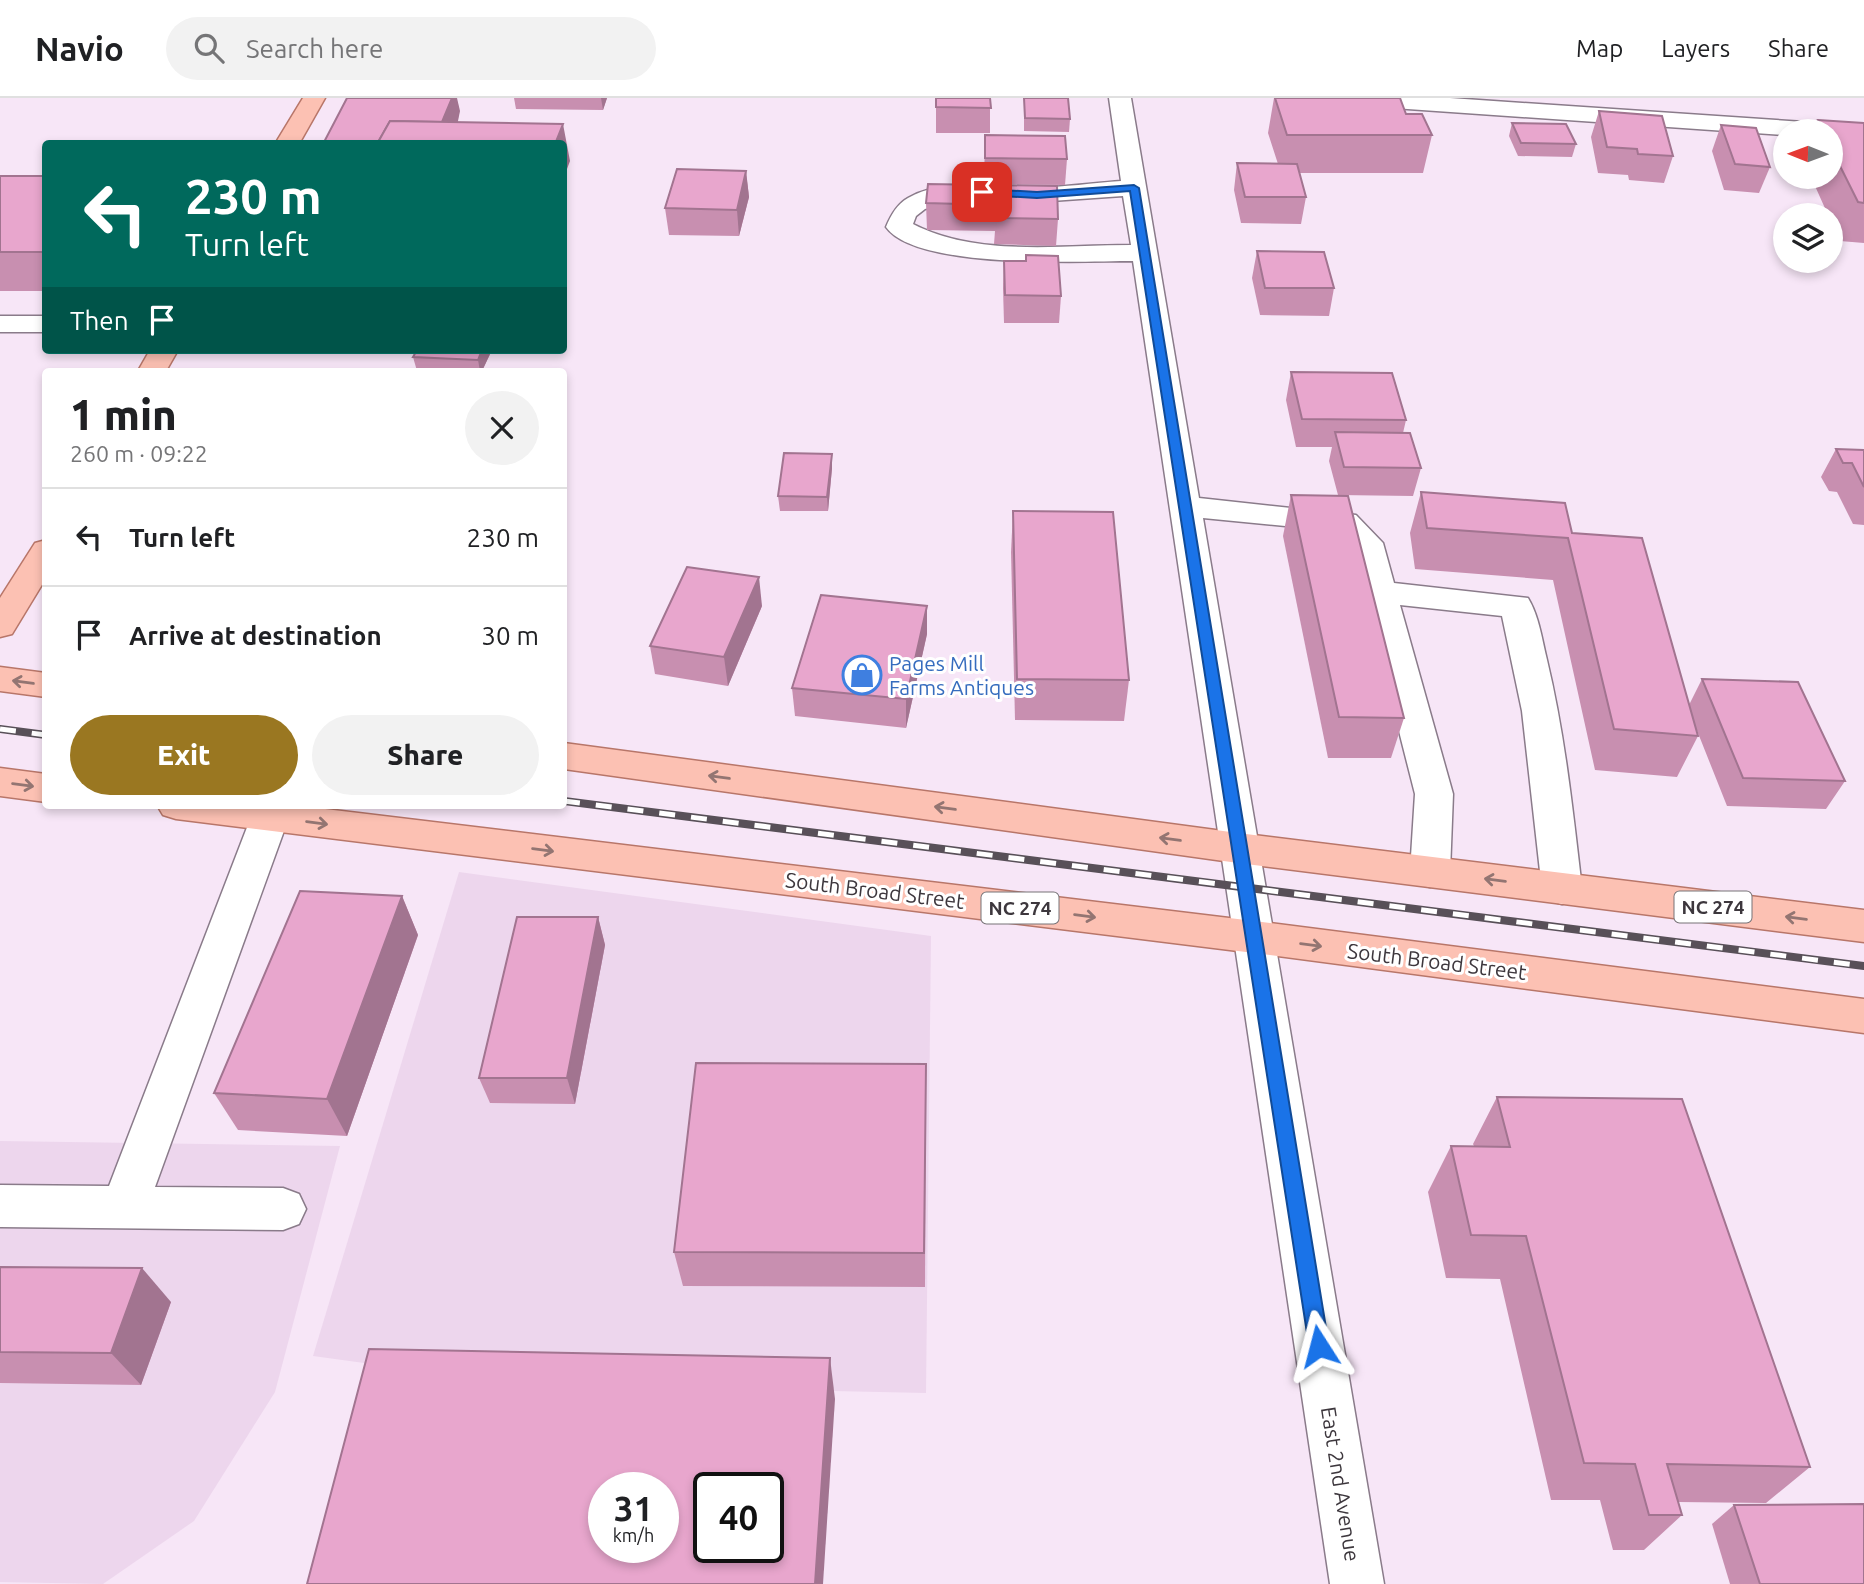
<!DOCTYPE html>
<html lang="en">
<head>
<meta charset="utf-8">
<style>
	:root { --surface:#fff; --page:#f2f2f2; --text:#202124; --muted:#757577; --line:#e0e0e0; --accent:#9a7721 }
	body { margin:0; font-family:Ubuntu,sans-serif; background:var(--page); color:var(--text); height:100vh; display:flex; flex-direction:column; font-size:26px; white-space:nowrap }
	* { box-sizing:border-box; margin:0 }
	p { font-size:23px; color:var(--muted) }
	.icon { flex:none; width:38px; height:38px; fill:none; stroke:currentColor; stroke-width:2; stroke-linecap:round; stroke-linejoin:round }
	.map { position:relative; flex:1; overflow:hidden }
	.side { position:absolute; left:42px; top:270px; width:525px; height:441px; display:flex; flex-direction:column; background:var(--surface); border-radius:7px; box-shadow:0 4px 10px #0003 }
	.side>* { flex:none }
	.guide { position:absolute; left:42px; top:42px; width:525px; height:214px; border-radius:7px; box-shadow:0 4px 10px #0003; background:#00695c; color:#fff; overflow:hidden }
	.needle { width:46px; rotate:271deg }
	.fabs { position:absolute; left:1773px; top:21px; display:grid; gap:14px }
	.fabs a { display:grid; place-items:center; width:70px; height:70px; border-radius:50%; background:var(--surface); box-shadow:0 4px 10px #0003; font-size:35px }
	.speed { position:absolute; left:588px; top:1374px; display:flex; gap:14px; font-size:35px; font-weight:700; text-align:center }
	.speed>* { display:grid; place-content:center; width:91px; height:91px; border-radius:50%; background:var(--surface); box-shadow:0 4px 10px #0003; line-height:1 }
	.speed small { font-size:18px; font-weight:400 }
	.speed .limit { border:4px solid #111; border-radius:10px; background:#fff; color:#111 }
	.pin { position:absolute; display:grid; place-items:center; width:60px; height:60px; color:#fff; margin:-30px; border-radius:14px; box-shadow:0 4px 10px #0006 }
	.me { position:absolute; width:77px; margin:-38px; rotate:351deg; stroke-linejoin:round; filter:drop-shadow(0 0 5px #0008) }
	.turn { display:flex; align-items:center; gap:24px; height:147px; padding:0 28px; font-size:32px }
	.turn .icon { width:91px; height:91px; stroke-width:2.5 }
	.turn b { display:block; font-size:49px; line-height:60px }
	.then { display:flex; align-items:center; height:66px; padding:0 28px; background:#0003; gap:14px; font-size:26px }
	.round { display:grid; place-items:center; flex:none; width:74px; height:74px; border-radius:37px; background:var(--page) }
	.headline { display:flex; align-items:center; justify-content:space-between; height:119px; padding:0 28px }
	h1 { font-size:42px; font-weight:800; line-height:52px }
	.primary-button { display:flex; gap:14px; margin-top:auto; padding:14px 28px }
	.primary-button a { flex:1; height:80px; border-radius:42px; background:var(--accent); color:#fff; font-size:28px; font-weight:800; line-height:80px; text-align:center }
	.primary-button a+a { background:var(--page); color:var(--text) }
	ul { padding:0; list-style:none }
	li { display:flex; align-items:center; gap:21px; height:98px; padding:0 28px; border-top:2px solid var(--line) }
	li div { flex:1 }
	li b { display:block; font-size:26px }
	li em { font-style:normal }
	header { display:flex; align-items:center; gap:42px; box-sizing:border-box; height:98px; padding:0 35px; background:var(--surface); border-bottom:2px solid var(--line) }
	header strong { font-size:33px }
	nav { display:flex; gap:38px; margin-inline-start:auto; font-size:24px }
	.search { width:490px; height:63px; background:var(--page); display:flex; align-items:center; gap:18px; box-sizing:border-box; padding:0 24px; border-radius:38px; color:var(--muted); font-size:26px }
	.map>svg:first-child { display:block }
	.built { fill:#edd6ed }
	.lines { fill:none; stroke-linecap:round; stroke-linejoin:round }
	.minor-casing { stroke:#8a7b8a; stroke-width:3 }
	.major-casing { stroke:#b87669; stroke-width:3 }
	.minor { fill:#fff; fill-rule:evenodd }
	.major { fill:#fcc1b3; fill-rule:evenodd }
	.rail-casing { stroke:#585058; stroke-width:8 }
	.rail { stroke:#fff; stroke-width:5; stroke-dasharray:16; stroke-linecap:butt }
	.wall { fill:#c88fb0 }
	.shaded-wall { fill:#a27490 }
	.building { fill:#e8a6cd; stroke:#a27490; stroke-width:2; fill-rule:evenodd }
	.oneway { stroke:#937572 }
	.route { fill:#1a73e8; stroke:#114b97; stroke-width:2 }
	.labels { text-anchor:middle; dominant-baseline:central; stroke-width:6; stroke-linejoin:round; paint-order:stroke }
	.shield { fill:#fff; stroke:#777377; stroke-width:2 }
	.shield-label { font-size:19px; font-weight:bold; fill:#3d373d }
	.shop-label { font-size:21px; fill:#366cbe; stroke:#fff; text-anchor:start }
	.street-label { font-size:21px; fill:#3d373d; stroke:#fff }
</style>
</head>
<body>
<header>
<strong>Navio</strong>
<div class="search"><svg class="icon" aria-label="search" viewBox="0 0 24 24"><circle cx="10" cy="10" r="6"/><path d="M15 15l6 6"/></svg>Search here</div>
<nav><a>Map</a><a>Layers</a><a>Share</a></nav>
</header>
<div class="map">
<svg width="1864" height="1486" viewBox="0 0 1864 1486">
	<rect width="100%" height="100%" fill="#f7e6f7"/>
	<g class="built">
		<polygon points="459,774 931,838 926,1295 518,1286 313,1258"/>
		<polygon points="0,1043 340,1048 275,1294 194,1423 103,1486 0,1484"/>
	</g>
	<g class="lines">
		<defs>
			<g id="minor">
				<path d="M 1109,0 L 1131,0 L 1199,400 L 1356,417 L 1383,445 L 1394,485 L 1528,500 C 1539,518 1542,542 1547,562 C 1565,637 1573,714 1582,791 L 1576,802 L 1562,806 L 1548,802 L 1542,791 L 1522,613 L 1502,518 L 1400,507 L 1453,696 L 1450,774 L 1444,785 L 1430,789 L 1416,785 L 1410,774 L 1415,696 L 1352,448 L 1336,433 L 1203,420 L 1384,1486 L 1330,1486 L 1133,163 C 1083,163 916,172 886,129 C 891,117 897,106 908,100 C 945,79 995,90 1035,90 C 1064,89 1093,85 1121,83 ZM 1123,98 L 1131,147 C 1060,147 977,159 913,126 L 916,118 L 925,111 L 949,104 L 1037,104 Z"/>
				<polygon points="1339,0 1450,0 1864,28 1864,42 1830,40 1830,33 1785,33 1785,37 1350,7 1342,5"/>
				<rect x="0" y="218" width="46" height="16"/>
				<polygon points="263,707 283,709 289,719 155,1089 283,1090 299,1096 306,1111 299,1126 283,1132 0,1129 0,1087 109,1088 251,719 257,709"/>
			</g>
			<g id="major">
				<polygon points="303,0 325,0 299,46 275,46"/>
				<polygon points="150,252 178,252 166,273 138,273"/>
				<polygon points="46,442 46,480 12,536 0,539 0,500 35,445"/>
				<polygon points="0,569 46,575 46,599 0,593"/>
				<polygon points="564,645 1238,735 1864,812 1864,844 1238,765 564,671"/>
				<polygon points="0,670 46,676 46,704 0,698"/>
				<polygon points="157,707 292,707 1254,823 1864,901 1864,935 1254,855 176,721 163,717"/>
			</g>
		</defs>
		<use href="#minor" class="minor-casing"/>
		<use href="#major" class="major-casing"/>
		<use href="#minor" class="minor"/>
		<use href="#major" class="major"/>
		<defs>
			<g id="rail">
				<polyline points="0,631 46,637"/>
				<polyline points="564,703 1864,868"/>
			</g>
		</defs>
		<use href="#rail" class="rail-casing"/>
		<use href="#rail" class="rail"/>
	</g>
	<g class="wall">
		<polygon points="514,0 607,0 603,12 516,11"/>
		<rect x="936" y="0" width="54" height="35"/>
		<polygon points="1024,0 1070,21 1069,34 1024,33"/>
		<polygon points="1274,0 1400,0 1406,16 1432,37 1423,75 1299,75 1306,99 1301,126 1241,125 1234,92 1237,65 1278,66 1268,35"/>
		<polygon points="1599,13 1673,58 1664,85 1629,82 1628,77 1598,75 1591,39"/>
		<polygon points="1818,22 1864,25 1864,145 1840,143 1830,122 1830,117 1828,117 1811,79 1830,79 1830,33 1813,33"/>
		<polygon points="1512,25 1576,46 1572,59 1518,58 1509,38"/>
		<polygon points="1721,27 1770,69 1759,95 1724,92 1712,53"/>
		<polygon points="985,37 1067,61 1065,87 984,86"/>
		<polygon points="746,73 749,99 739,138 669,137 665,110"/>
		<rect x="0" y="78" width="46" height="115"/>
		<polygon points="928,86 1058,121 1056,148 994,146 995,133 927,132 926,105"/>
		<polygon points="1257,153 1334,190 1329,218 1260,217 1252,180"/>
		<polygon points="1004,163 1061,198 1059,225 1004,225 1003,190"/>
		<polygon points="491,254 482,273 417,273 413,259"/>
		<polygon points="1291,274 1406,322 1403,335 1421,370 1413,398 1338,397 1329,363 1332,349 1296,349 1286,302"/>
		<polygon points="1836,351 1864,352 1864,427 1853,426 1837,394 1829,393 1821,379"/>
		<polygon points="832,356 832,370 828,413 780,413 778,398"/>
		<polygon points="1421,394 1572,435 1689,607 1702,581 1845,683 1826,711 1727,708 1696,630 1698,638 1677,679 1595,672 1553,482 1415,471 1410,435"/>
		<polygon points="1291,397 1404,620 1391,660 1328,660 1283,438"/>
		<polygon points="1013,413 1129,582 1124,623 1015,622 1011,454"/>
		<polygon points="762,508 728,588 655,576 650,548"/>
		<polygon points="927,508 927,536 906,630 795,618 792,590"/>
		<polygon points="402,798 418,837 347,1038 238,1032 214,995"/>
		<polygon points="598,819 605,847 575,1006 490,1005 479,980"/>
		<polygon points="926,966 925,1189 683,1188 674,1154"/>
		<polygon points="1497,999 1810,1369 1766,1405 1678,1404 1682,1417 1644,1452 1613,1452 1600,1402 1551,1402 1500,1181 1446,1180 1428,1094 1451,1048 1474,1048 1473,1046"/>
		<polygon points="0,1169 171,1204 141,1287 0,1285"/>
		<polygon points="1734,1407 1864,1486 1730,1486 1712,1426"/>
	</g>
	<g class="shaded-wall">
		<polygon points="452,0 457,0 460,13 457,28 437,35"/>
		<polygon points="601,0 607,0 603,12"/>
		<polygon points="563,26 570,63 564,79 564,46 555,46"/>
		<polygon points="746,73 749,99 739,138 737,112"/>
		<polygon points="482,252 490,252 491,254 482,273 480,273 478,262"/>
		<polygon points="832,356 832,370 828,413 827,399"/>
		<polygon points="759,479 762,508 728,588 724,559"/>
		<polygon points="927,508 927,536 906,630 906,601"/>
		<polygon points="402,798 418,837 347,1038 327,1001"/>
		<polygon points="598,819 605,847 575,1006 567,980"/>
		<polygon points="142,1170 171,1204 141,1287 111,1255"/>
		<polygon points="830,1260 835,1301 823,1486 815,1486"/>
	</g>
	<g class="building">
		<polygon points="347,0 452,0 442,24 390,23 377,46 323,46"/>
		<polygon points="936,0 990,0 991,10 936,9"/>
		<polygon points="1024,0 1068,0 1070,21 1025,20"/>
		<polygon points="1275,0 1400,0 1406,16 1422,16 1432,37 1287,37"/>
		<polygon points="1599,13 1662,18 1673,58 1638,56 1637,51 1607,49"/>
		<polygon points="1818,22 1864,25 1864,105 1858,104 1830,48 1830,33 1823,33"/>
		<polygon points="390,23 563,26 555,46 377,46"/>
		<polygon points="1512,25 1566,26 1576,46 1521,45"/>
		<polygon points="1721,27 1756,30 1770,69 1735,66"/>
		<polygon points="985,37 1065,38 1067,61 985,60"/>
		<polygon points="1237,65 1297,66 1306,99 1245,99"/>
		<polygon points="677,71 746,73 737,112 665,110"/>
		<rect x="0" y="78" width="46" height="76"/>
		<polygon points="928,86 1057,88 1058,121 995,120 996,107 926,105"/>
		<polygon points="1257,153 1324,154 1334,190 1265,190"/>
		<polygon points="1026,157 1058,158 1061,198 1005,197 1004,163 1026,163"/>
		<polygon points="417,252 482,252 478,262 413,259"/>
		<polygon points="1291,274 1392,275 1406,322 1302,321"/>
		<polygon points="1335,334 1410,335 1421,370 1344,369"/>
		<polygon points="1836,351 1864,352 1864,389 1852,365 1843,365"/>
		<polygon points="784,355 832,356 827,399 778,398"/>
		<polygon points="1421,394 1565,405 1572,435 1642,440 1698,638 1614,631 1568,440 1427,430"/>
		<polygon points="1291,397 1348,398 1404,620 1339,619"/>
		<polygon points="1013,413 1113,414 1129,582 1017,581"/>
		<polygon points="687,469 759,479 724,559 650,548"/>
		<polygon points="821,497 927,508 906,601 792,590"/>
		<polygon points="1702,581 1798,584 1845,683 1743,680"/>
		<polygon points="300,793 402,798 327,1001 214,995"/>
		<polygon points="517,819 598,819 567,980 479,980"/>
		<polygon points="696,965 926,966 924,1155 674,1154"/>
		<polygon points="1497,999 1682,1001 1810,1369 1667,1366 1682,1417 1649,1417 1635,1366 1584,1365 1526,1138 1471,1137 1451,1048 1510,1049"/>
		<polygon points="0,1169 142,1170 111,1255 0,1254"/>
		<path d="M 369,1251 L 830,1260 L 815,1486 L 307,1486 ZM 604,1390 L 663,1390 L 663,1449 L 604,1449 ZM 709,1390 L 768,1390 L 768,1449 L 709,1449 Z"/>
		<polygon points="1864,1406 1864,1486 1760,1486 1734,1407"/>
	</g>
	<defs><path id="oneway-shaft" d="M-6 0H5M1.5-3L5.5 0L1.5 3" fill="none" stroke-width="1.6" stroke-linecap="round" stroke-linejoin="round" transform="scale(1.75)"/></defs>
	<g class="oneway">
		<use href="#oneway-shaft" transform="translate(23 584) rotate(-172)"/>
		<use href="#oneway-shaft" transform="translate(719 679) rotate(-172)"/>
		<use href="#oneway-shaft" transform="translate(23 687) rotate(7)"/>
		<use href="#oneway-shaft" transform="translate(945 710) rotate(-172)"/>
		<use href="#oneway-shaft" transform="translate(317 725) rotate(7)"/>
		<use href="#oneway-shaft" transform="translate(1170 741) rotate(-172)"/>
		<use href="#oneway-shaft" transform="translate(543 752) rotate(7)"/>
		<use href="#oneway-shaft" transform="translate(1495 782) rotate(-173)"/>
		<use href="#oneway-shaft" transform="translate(1085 818) rotate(7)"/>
		<use href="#oneway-shaft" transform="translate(1796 820) rotate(-173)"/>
		<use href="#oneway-shaft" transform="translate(1311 847) rotate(7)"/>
	</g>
	<polygon class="route" points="1134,87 1139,90 1329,1248 1326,1255 1319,1258 1312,1255 1309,1248 1130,93 1037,100 982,97 977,94 982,91 1037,94"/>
	<defs>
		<symbol id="shop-ring" viewBox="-11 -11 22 22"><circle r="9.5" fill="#fff" stroke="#3f7fe0" stroke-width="1.5"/><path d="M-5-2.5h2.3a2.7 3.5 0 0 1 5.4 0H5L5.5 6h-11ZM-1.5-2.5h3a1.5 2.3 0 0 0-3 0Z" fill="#3f7fe0"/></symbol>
	</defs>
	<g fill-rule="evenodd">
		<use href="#shop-ring" x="840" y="555" width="44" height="44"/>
	</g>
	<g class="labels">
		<g class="shield">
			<rect x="1674.5" y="793.5" width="77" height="31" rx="5"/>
			<rect x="981.5" y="794.5" width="77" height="31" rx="5"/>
		</g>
		<g class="shield-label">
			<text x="1713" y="809">NC 274</text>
			<text x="1020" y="810">NC 274</text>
		</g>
		<g class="shop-label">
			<text x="889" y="565">Pages Mill<tspan x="889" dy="24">Farms Antiques</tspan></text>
		</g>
		<g class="street-label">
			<text transform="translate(875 792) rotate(7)">South Broad Street</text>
			<text transform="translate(1437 863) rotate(7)">South Broad Street</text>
			<text transform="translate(1341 1386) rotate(81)">East 2nd Avenue</text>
		</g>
	</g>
</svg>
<div class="fabs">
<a><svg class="needle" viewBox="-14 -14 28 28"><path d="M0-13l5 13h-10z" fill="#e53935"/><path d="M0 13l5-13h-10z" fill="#757577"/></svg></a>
<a><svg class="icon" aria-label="layers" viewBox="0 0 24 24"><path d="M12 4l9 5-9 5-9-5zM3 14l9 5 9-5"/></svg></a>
</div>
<div class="speed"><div>31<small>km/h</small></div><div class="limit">40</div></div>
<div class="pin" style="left:982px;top:94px;background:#d93025"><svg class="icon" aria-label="arrive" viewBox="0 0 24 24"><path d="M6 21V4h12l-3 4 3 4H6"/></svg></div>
<svg class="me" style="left:1319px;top:1248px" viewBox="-20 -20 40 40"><path d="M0-17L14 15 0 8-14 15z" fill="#1a73e8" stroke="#fff" stroke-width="4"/></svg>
<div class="guide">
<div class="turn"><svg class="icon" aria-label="left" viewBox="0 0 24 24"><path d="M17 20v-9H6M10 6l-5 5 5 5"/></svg><div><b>230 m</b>Turn left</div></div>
<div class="then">Then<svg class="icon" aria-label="arrive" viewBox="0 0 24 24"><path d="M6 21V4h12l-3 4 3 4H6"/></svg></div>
</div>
<section class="side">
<div class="headline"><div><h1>1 min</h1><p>260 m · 09:22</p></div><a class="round"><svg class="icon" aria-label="close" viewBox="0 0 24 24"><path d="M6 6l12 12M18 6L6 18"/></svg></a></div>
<ul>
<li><svg class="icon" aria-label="left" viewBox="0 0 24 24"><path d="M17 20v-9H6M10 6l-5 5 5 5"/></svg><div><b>Turn left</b></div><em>230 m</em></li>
<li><svg class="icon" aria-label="arrive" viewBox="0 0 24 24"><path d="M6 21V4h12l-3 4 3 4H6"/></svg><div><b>Arrive at destination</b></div><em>30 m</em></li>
</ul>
<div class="primary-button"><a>Exit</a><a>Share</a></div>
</section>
</div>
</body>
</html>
